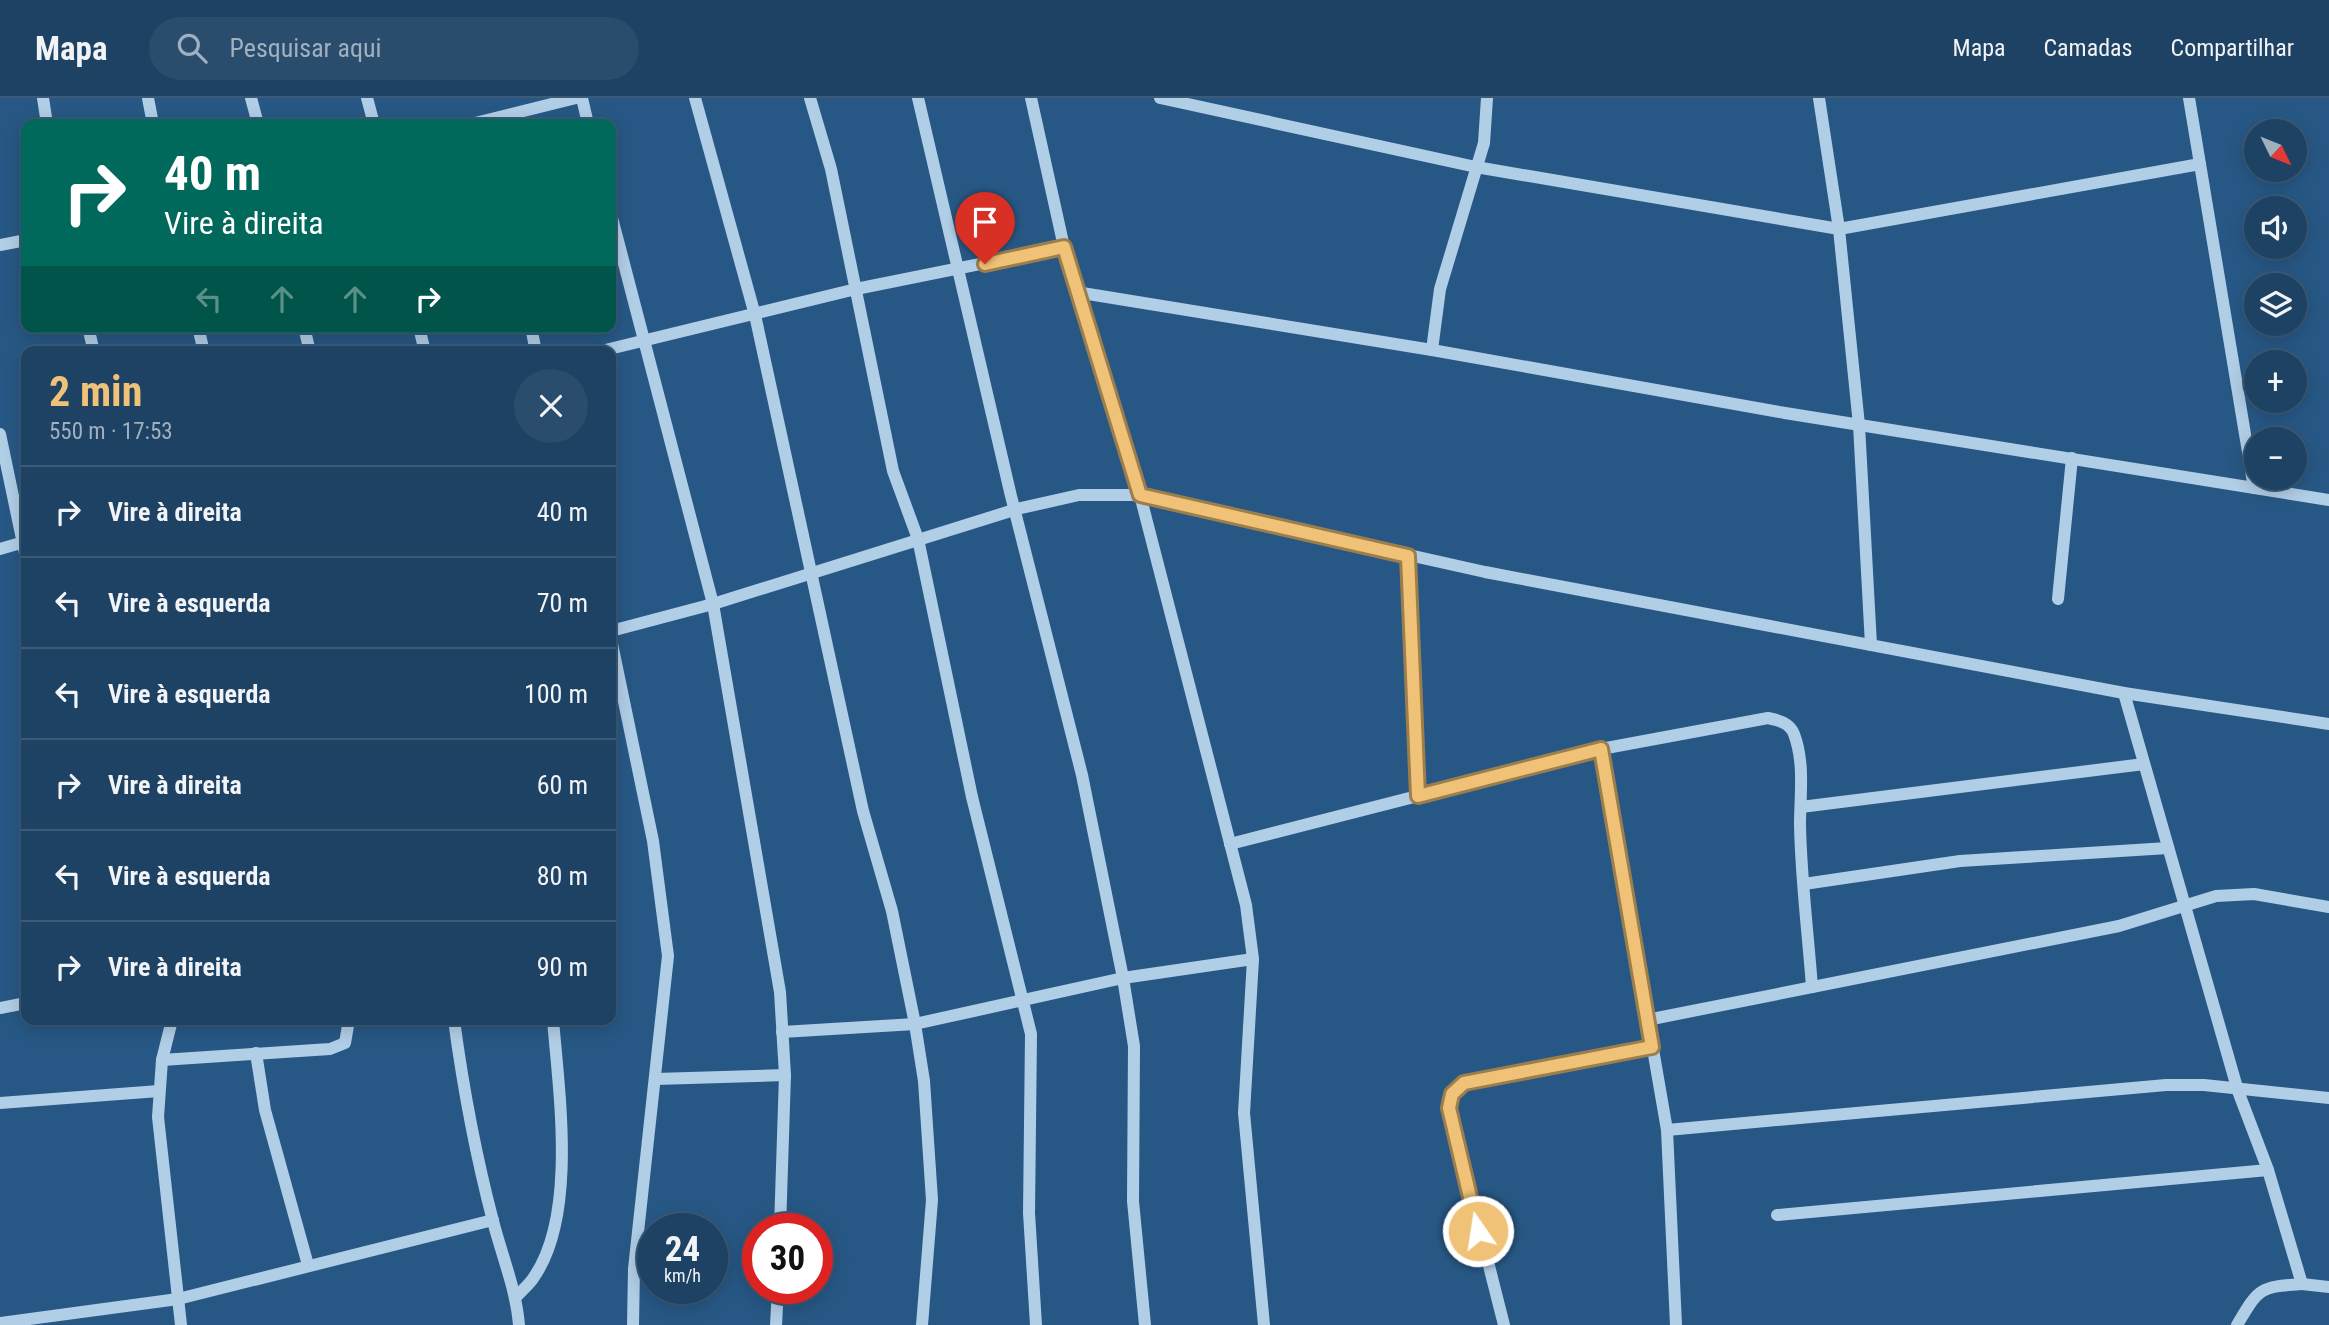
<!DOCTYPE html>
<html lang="pt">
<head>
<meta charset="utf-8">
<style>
	:root { --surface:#1d4264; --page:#2a4d6d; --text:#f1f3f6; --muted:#a0b0bf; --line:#3b5b78; --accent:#f0c277 }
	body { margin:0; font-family:"Roboto Condensed",sans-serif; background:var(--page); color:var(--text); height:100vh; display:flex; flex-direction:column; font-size:26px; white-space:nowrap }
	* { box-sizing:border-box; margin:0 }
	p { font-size:23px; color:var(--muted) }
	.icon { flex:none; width:38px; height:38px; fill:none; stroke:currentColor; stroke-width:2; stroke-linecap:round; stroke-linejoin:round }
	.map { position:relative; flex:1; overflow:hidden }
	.panel { position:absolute; left:21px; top:248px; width:595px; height:679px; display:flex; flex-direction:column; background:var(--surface); border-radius:14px; box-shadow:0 4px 18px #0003,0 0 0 2px var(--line) }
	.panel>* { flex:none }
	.top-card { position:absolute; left:21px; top:21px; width:595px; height:214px; border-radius:14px; box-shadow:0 4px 18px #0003,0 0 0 2px var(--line); background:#00695c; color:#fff; overflow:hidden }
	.needle { width:46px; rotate:133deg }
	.buttons { position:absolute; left:2244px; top:21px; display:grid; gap:14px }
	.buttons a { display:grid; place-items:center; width:63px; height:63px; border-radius:50%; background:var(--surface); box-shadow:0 4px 18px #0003,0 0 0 2px var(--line); font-size:35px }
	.speed { position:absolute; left:637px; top:1115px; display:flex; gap:14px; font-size:35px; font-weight:700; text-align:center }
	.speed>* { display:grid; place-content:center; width:91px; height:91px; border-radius:50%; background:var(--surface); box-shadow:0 4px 18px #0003,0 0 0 2px var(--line); line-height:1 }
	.speed small { font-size:18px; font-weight:400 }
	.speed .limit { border:10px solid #d22; background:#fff; color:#111 }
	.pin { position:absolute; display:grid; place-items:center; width:60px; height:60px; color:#fff; margin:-72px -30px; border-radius:50% 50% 50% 0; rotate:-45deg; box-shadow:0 0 7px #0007 }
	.pin .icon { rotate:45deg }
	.me { position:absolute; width:77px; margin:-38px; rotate:347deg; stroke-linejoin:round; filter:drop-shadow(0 0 5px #0008) }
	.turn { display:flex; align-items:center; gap:24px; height:147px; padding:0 28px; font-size:32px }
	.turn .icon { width:91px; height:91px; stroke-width:2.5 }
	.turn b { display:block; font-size:49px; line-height:60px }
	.lanes { display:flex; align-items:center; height:66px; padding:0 28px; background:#0003; justify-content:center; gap:35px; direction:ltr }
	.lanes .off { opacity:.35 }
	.round { display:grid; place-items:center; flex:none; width:74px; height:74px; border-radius:37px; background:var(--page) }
	.headline { display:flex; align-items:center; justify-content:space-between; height:119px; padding:0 28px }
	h1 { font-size:42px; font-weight:700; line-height:52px; color:var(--accent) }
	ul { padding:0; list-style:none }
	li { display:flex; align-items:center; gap:21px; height:91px; padding:0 28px; border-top:2px solid var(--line) }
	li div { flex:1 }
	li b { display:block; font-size:26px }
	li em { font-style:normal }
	header { display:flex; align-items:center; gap:42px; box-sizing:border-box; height:98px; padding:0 35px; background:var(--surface); border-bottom:2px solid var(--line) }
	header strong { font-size:33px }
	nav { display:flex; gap:38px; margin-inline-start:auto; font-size:24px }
	.search { width:490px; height:63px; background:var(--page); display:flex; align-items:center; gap:18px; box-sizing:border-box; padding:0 24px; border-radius:38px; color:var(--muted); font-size:26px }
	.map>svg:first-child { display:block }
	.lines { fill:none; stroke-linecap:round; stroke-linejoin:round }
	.minor { stroke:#b1cee7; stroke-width:12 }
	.route-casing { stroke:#9c7e4d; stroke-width:18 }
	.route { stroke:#f0c277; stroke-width:12 }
</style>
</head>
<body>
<header>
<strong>Mapa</strong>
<div class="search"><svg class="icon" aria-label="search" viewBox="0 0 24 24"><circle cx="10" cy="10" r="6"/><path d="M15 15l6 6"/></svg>Pesquisar aqui</div>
<nav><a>Mapa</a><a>Camadas</a><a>Compartilhar</a></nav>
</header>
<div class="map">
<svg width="2329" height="1227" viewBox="0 0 2329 1227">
	<rect width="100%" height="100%" fill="#275885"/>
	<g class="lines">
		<g class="minor">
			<polyline points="43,0 47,26"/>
			<polyline points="148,0 153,26"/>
			<polyline points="251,0 258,26"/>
			<polyline points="367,0 374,26"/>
			<polyline points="582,0 588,26"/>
			<polyline points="695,0 755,217 863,713 892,813 915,926 924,983 932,1102 922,1227"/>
			<polyline points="810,0 831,71 893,373 918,441 972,699 1031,936 1029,1115 1036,1227"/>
			<polyline points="918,0 1011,398 1082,677 1123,880 1134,948 1133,1103 1145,1227"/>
			<polyline points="1031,0 1064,149 1140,397 1246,807 1253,861 1244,1015 1264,1227"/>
			<polyline points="1160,0 1476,69 1839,131 2200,66"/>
			<polyline points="1819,0 1839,131 1859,327 1871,547"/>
			<polyline points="2189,0 2254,390"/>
			<polyline points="471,26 576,0"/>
			<polyline points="611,116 713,506 780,894 785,977 780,1130"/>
			<polyline points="0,147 26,142"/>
			<polyline points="1076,194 1432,252 1785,315 2329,402"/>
			<polyline points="88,229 94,254"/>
			<polyline points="198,229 204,254"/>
			<polyline points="304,229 310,254"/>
			<polyline points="419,229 425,254"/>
			<polyline points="531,229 536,254"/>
			<polyline points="1432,252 1440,191 1484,45 1487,0"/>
			<polyline points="597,254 856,191 1064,149"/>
			<polyline points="0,336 26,460"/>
			<polyline points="0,451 24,444"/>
			<polyline points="1408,458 1418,698"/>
			<polyline points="2058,501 2072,360"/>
			<polyline points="611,533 713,506 1017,411 1079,397 1140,397 1485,474 2124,595 2329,626"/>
			<polyline points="611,541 653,743 668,858 634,1171 633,1227"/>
			<path d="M 2124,595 L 2238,993 L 2268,1072 L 2302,1186 C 2259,1189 2259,1190 2237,1227"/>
			<polyline points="1601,651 1667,1032 1676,1227"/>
			<polyline points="1801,709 2144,666"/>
			<path d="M 1230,746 L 1601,651 L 1768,620 C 1778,622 1790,625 1794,636 C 1805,665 1800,698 1800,727 C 1801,781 1808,835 1812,889"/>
			<polyline points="1804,786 1960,763 2168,750"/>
			<polyline points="0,910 26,905"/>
			<polyline points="172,922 162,962 158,1019 181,1227"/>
			<path d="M 454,922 C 463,989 476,1058 493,1123 C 502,1158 516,1191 519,1227"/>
			<polyline points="1647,922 2119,828 2216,798 2254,796 2329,809"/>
			<polyline points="782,934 915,926 1123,880 1253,861"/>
			<polyline points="256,955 265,1012 308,1167"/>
			<polyline points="162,962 330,951 345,945 349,922"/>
			<polyline points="656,981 785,977"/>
			<polyline points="0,1005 159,993"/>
			<polyline points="1667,1032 2166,987 2204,987 2329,1000"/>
			<polyline points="1777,1117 2268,1072"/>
			<polyline points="2302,1186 2329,1189"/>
			<path d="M 516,1199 C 522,1192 530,1186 534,1179 C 577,1117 559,995 553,922"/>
			<polyline points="0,1225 178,1201 493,1122"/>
			<polyline points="776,1227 778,1190"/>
			<polyline points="1504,1227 1449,1010 1452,996 1464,985 1652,949"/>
		</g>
	</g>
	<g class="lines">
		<defs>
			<polyline id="route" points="985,166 1064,149 1140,397 1408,458 1418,698 1601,651 1652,949 1464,985 1452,996 1449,1010 1478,1133"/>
		</defs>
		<use href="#route" class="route-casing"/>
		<use href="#route" class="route"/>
	</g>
</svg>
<div class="buttons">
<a><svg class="needle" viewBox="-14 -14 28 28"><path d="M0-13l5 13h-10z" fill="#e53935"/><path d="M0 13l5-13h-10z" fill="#a0b0bf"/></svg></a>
<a><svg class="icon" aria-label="sound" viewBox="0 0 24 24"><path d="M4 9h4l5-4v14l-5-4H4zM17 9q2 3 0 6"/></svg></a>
<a><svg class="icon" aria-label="layers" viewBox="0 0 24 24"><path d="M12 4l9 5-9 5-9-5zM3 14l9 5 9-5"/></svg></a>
<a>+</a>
<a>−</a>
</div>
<div class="speed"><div>24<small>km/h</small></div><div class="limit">30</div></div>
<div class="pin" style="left:985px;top:166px;background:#d93025"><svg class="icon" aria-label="arrive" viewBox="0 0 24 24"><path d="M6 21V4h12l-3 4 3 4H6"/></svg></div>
<svg class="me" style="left:1478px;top:1133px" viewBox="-20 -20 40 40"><circle r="17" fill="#f0c277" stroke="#fff" stroke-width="3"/><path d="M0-11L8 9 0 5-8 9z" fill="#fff"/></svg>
<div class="top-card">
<div class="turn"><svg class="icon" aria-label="right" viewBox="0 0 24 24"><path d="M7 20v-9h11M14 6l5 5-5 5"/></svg><div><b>40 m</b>Vire à direita</div></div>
<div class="lanes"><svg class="icon off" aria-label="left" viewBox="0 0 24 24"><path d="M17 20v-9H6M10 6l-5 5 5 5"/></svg><svg class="icon off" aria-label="ahead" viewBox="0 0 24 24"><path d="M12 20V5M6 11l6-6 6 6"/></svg><svg class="icon off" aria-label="ahead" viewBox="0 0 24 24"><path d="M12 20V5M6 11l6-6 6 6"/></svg><svg class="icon" aria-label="right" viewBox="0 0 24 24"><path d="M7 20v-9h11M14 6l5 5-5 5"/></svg></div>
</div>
<section class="panel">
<div class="headline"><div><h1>2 min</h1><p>550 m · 17:53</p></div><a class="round"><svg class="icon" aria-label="close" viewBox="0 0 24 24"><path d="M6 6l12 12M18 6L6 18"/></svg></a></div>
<ul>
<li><svg class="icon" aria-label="right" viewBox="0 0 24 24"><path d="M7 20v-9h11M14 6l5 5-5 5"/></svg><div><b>Vire à direita</b></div><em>40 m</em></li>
<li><svg class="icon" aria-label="left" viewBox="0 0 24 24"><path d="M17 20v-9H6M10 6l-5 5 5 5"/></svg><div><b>Vire à esquerda</b></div><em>70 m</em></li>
<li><svg class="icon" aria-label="left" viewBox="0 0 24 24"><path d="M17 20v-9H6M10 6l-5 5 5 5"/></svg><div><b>Vire à esquerda</b></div><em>100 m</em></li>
<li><svg class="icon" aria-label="right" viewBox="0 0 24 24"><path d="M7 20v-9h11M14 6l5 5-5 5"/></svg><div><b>Vire à direita</b></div><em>60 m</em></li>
<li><svg class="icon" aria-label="left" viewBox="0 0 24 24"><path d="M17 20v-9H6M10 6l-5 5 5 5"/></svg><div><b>Vire à esquerda</b></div><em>80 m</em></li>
<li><svg class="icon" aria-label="right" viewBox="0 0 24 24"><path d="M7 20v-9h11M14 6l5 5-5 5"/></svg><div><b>Vire à direita</b></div><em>90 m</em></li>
</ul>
</section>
</div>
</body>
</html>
